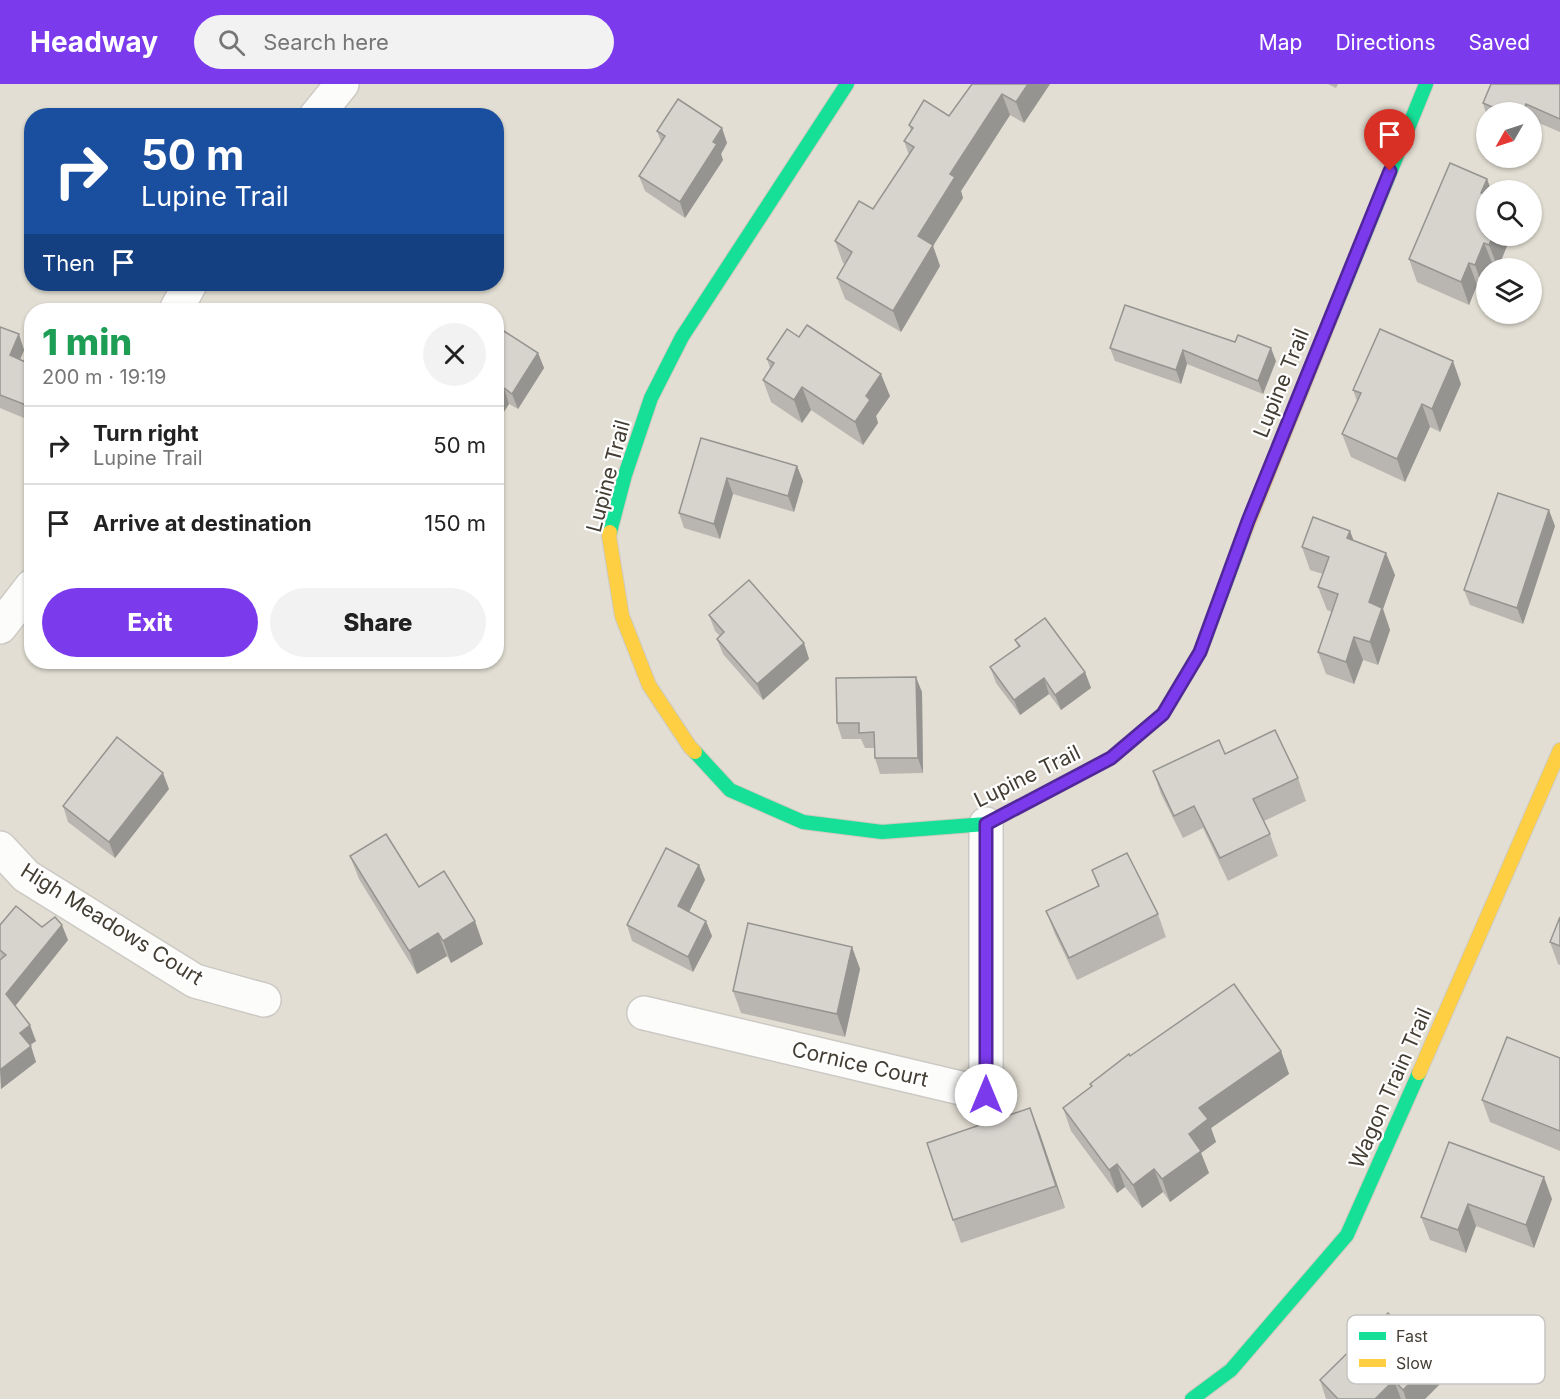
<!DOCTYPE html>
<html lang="en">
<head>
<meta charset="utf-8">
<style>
	:root { --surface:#fff; --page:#f2f2f2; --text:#222; --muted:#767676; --line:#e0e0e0; --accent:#7c3aed }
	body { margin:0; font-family:Inter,sans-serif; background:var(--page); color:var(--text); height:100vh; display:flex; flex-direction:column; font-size:22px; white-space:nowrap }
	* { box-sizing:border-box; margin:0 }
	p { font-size:20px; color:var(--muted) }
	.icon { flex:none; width:33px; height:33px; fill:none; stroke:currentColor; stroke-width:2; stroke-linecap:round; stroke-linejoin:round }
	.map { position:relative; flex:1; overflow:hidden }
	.sheet { position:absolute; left:24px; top:219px; width:480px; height:366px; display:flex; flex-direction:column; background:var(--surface); border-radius:24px; box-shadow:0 2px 4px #0004 }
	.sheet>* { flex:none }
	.guide { position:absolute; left:24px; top:24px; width:480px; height:183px; border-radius:24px; box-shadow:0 2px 4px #0004; background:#1a4fa0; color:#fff; overflow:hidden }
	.needle { width:39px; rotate:231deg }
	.tools { position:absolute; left:1476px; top:18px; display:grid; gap:12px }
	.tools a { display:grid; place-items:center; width:66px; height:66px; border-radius:50%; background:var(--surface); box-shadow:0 2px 4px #0004; font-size:30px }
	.pin { position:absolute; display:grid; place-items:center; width:51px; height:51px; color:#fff; margin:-62px -26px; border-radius:50% 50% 50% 0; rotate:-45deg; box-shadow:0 0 6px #0007 }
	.pin .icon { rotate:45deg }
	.me { position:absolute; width:66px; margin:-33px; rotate:0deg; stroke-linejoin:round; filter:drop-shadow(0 0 4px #0008) }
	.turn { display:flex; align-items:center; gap:21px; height:126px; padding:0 18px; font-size:27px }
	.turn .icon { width:78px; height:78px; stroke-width:2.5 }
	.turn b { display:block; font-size:42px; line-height:51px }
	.then { display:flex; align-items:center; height:57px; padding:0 18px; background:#0003; gap:12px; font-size:22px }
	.round { display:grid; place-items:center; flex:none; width:63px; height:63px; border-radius:32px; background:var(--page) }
	.headline { display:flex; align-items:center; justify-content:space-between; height:102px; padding:0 18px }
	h1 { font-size:36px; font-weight:800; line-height:45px; color:#1e9e55 }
	.button { display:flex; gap:12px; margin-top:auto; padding:12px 18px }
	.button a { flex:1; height:69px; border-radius:36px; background:var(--accent); color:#fff; font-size:24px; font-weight:800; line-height:69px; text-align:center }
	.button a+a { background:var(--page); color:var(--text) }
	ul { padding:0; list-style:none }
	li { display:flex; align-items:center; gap:18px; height:78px; padding:0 18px; border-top:2px solid var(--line) }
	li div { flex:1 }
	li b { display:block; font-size:22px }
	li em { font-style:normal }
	header { display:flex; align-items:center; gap:36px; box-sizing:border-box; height:84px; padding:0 30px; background:var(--accent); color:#fff }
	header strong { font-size:28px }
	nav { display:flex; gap:33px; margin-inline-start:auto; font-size:21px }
	.search { width:420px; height:54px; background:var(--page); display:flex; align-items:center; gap:15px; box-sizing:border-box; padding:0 21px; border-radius:33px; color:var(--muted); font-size:22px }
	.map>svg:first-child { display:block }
	.residential { fill:#e2ded3; fill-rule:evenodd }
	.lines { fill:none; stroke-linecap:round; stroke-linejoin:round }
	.street-casing { stroke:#ccc9c4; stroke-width:36 }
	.fast-casing { stroke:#cfcabe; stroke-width:16 }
	.slow-casing { stroke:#cfcabe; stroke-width:16 }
	.street { stroke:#fcfcfb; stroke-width:33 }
	.fast { stroke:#16e098; stroke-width:14 }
	.slow { stroke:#ffcf43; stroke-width:14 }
	.wall { fill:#b9b6b1 }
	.shaded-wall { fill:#969490 }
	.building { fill:#d7d4ce; stroke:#969490; stroke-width:1.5 }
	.route-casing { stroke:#51269a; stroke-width:15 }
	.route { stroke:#7c3aed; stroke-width:10 }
	.labels { text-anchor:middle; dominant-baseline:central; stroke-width:4.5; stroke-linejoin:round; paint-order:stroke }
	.street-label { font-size:21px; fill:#433d33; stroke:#fff }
	.key { fill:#fff; stroke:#c7c5c2; stroke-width:1.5 }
	.key-label { font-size:16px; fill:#433d33 }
</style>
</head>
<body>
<header>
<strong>Headway</strong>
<div class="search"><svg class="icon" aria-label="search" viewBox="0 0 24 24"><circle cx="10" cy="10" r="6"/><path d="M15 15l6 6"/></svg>Search here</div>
<nav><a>Map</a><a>Directions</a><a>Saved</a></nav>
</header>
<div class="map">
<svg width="1560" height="1315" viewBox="0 0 1560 1315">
	<rect width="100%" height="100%" fill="#eeece6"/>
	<path class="residential" d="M 0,0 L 1560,0 L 1560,1315 L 0,1315 ZM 1486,28 L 1532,28 L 1532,74 L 1486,74 ZM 32,32 L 496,32 L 496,200 L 32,200 ZM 1486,106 L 1532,106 L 1532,152 L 1486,152 ZM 1486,184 L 1532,184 L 1532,230 L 1486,230 ZM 32,226 L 496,226 L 496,578 L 32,578 Z"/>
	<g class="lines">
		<defs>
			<g id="street">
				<polyline points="316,32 342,0"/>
				<polyline points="176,226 190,200"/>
				<polyline points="0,543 32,502"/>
				<polyline points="0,764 26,792 195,897 264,916"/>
				<polyline points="644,929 986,1010 986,740"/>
			</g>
			<g id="fast">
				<polyline points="1332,231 1426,0"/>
				<polyline points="610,448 625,391 651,314 682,253 847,0"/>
				<polyline points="695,668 730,706 803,738 882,748 986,740 1111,674 1163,630 1200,568 1243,452"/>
				<polyline points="1192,1315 1231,1286 1347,1151 1419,989"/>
			</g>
			<g id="slow">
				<polyline points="610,448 609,452 622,532 649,601 690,663 695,668"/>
				<polyline points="1243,452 1332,231"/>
				<polyline points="1419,989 1560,666"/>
			</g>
		</defs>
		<use href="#street" class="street-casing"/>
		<use href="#fast" class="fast-casing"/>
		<use href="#slow" class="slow-casing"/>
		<use href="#street" class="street"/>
		<use href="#fast" class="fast"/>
		<use href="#slow" class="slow"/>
	</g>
	<g class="wall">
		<polygon points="972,0 1050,0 1024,39 1010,31 961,107 963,114 933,162 940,182 901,248 845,215 837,194 845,180 843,179 835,157 873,125 909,71 904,57 911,47 909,41 949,32"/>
		<polygon points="1328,0 1338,0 1336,4"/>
		<polygon points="1560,0 1560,48 1532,36 1532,28 1486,28 1486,30 1483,19"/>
		<polygon points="722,44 727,59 721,70 723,76 685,134 645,107 639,92 661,58 657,47"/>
		<polygon points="1487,95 1491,106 1486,106 1486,152 1511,152 1498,184 1493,181 1483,204 1477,201 1469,221 1417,198 1409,175"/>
		<polygon points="1125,221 1276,277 1263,310 1187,280 1181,300 1115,277 1110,264"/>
		<polygon points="496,242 538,269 544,284 518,325 509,320 496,340"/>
		<polygon points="0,243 24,266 20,276 31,337 0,324"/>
		<polygon points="767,275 890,312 876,332 878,339 863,361 811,326 802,339 771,318 763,296 770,284"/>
		<polygon points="1461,300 1440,348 1430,343 1405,398 1351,373 1342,350 1357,317 1353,306"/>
		<polygon points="701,354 797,382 803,397 794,428 733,410 720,455 684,444 679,429"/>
		<polygon points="1555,442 1523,540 1470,521 1464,506"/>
		<polygon points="1350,447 1354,457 1395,491 1383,525 1390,546 1378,581 1363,576 1354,600 1326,590 1318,568 1332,528 1327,526 1318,503 1323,490 1310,486 1302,463"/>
		<polygon points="709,531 804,559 809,575 763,616 723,570 717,555 720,552 715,547"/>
		<polygon points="1015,556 1085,588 1091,604 1061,626 1049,610 1020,631 996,599 990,583 1018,563"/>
		<polygon points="922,608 923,689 880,690 875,674 874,664 865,664 861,655 842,655 837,639"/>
		<polygon points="1225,670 1298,694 1306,717 1264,737 1270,750 1278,772 1228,797 1203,744 1183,754 1161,710 1153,687"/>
		<polygon points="169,705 115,774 68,738 63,722"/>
		<polygon points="350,772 419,803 483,860 451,879 447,872 417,890 359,795"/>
		<polygon points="699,781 705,796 689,828 712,852 693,888 632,857 627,841"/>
		<polygon points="1092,786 1158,830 1166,853 1077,896 1055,850 1046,827 1098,802"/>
		<polygon points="1560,833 1560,881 1558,880 1550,858"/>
		<polygon points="0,841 42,843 68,856 15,922 36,957 30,961 36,978 1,1005"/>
		<polygon points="852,863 860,885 845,953 741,929 733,907"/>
		<polygon points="1281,967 1289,990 1211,1044 1216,1058 1201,1069 1209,1089 1170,1118 1163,1108 1142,1124 1125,1103 1117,1109 1071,1047 1063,1024 1091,1003 1090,1000 1130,972"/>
		<polygon points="1560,974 1560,1067 1490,1038 1482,1016"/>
		<polygon points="1039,1047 1065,1124 961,1159 953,1136"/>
		<polygon points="1449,1058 1552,1115 1534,1164 1476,1142 1466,1169 1430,1156 1421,1133"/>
		<polygon points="1433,1276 1442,1298 1425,1315 1326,1315 1320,1296"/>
	</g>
	<g class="shaded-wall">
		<polygon points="1028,0 1050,0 1024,39 1016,18"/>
		<polygon points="1002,10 1010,31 961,107 963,114 933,162 940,182 901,248 893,227 918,152 950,90"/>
		<polygon points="1526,20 1529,28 1522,28"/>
		<polygon points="722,44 727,59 721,70 723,76 685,134 680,118"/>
		<polygon points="1487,95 1491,106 1486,106 1486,126 1481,109"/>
		<polygon points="1493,152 1511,152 1498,184 1489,161"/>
		<polygon points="1484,159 1493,181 1491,184 1486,184 1486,195 1483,204 1475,181"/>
		<polygon points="1469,179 1477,201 1469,221 1461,198"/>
		<polygon points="19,250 24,266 15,287 10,271"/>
		<polygon points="1271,264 1276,277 1263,310 1258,297"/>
		<polygon points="1183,266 1187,280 1181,300 1176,286"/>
		<polygon points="538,269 544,284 518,325 512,310"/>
		<polygon points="1453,277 1461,300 1440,348 1432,325"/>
		<polygon points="881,290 890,312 876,332 878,339 863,361 855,338 866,312"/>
		<polygon points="802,303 811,326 802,339 794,316"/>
		<polygon points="504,304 509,320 496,340 496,315"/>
		<polygon points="32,307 31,337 26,321"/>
		<polygon points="1422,320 1430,343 1405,398 1397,375"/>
		<polygon points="797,382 803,397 794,428 788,412"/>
		<polygon points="727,394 733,410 720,455 714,440"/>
		<polygon points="1549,426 1555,442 1523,540 1517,524"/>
		<polygon points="1350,447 1358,469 1347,454"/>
		<polygon points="1386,469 1395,491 1383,525 1390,546 1378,581 1370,558 1369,518"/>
		<polygon points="1354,553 1363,576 1354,600 1346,578"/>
		<polygon points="804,559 809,575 763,616 757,600"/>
		<polygon points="1085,588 1091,604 1061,626 1055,611"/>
		<polygon points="916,593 922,608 923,689 918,674"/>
		<polygon points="1044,594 1049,610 1020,631 1014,616"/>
		<polygon points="163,689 169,705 115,774 109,758"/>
		<polygon points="699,781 705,796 684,838 678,822"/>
		<polygon points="475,837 483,860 451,879 443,857"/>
		<polygon points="706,837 712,852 693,888 688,873"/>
		<polygon points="62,841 68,856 12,926 6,910"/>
		<polygon points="438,849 447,872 417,890 409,867"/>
		<polygon points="852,863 860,885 845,953 837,930"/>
		<polygon points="30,941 36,957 26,964 20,949"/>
		<polygon points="31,962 36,978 1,1005 0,986"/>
		<polygon points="1281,967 1289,990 1211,1044 1216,1058 1201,1069 1209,1089 1170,1118 1162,1095 1189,1050 1199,1024"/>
		<polygon points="1030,1024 1039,1047 1065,1124 1056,1102"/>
		<polygon points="1117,1080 1125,1103 1117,1109 1109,1086"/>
		<polygon points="1154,1085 1163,1108 1142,1124 1133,1101"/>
		<polygon points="1544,1093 1552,1115 1534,1164 1526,1141"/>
		<polygon points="1468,1120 1476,1142 1466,1169 1458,1146"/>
		<polygon points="1433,1276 1442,1298 1425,1315 1406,1315 1403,1306"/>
		<polygon points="1394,1296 1401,1315 1375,1315"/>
	</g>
	<g class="building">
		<polygon points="972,0 1028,0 1016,18 1002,10 950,90 955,93 918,152 933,161 893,227 837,194 852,168 835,157 859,117 873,125 914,63 904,57 913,44 909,41 924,16 949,32"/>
		<polygon points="1491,0 1560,0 1560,35 1526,20 1522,28 1504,28 1483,19"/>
		<polygon points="678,15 722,44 713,58 717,60 680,118 639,92 665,52 657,47"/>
		<polygon points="1450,79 1487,95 1481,109 1486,112 1486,152 1493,152 1489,161 1484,159 1475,181 1469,179 1461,198 1409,175"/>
		<polygon points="1125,221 1235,258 1238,251 1271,264 1258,297 1183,266 1176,286 1110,264"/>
		<polygon points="807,241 881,290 866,312 870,316 855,338 802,303 794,316 763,296 774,279 767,275 787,245 799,253"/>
		<polygon points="496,242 538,269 512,310 504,304 496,315"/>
		<polygon points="0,243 19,250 10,271 32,281 32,307 26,321 0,311"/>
		<polygon points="1380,245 1453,277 1432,325 1422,320 1397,375 1342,350 1361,309 1353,306"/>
		<polygon points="701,354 797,382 788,412 727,394 714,440 679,429"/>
		<polygon points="1498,409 1549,426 1517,524 1464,506"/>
		<polygon points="1313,433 1350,447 1347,454 1386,469 1369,518 1382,524 1370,558 1354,553 1346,578 1318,568 1338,510 1318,503 1329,473 1302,463"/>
		<polygon points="749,496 804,559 757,600 717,555 724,548 709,531"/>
		<polygon points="1045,534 1085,588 1055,611 1044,594 1014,616 990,583 1020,562 1015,556"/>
		<polygon points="916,593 918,674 875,674 874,648 859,649 859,639 837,639 836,594"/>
		<polygon points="1275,646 1298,694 1253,715 1270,750 1220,774 1194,722 1174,732 1153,687 1219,656 1225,670"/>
		<polygon points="117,653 163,689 109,758 63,722"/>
		<polygon points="386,750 419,803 444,787 475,837 443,857 438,849 409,867 350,772"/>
		<polygon points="666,764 699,781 678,822 706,837 688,873 627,841"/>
		<polygon points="1127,769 1158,830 1069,874 1046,827 1099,802 1092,786"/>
		<polygon points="16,822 42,843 55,833 62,841 6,910 30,941 20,949 31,962 0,986 0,876 6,871 0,866 0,841"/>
		<polygon points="1560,833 1560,862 1550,858"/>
		<polygon points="748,839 852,863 837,930 733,907"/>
		<polygon points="1234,900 1281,967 1199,1024 1208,1035 1189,1050 1201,1067 1162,1095 1154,1085 1133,1101 1117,1080 1109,1086 1063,1024 1092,1002 1090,1000 1129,970 1130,972"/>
		<polygon points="1507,953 1560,974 1560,1047 1482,1016"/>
		<polygon points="1030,1024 1056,1102 953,1136 927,1059"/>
		<polygon points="1449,1058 1544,1093 1526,1141 1468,1120 1458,1146 1421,1133"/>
		<polygon points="1388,1229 1433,1276 1403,1306 1394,1296 1375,1315 1338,1315 1320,1296"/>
	</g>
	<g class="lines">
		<defs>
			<polyline id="route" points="986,1011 986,740 1111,674 1163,630 1200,568 1248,437 1390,87"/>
		</defs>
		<use href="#route" class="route-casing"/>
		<use href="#route" class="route"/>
	</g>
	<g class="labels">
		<g class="street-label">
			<text transform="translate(1281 299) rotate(-68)">Lupine Trail</text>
			<text transform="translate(608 392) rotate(-75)">Lupine Trail</text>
			<text transform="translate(1027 692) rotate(-26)">Lupine Trail</text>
			<text transform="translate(112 840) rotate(32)">High Meadows Court</text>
			<text transform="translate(860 980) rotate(13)">Cornice Court</text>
			<text transform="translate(1390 1004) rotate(-66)">Wagon Train Trail</text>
		</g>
	</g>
	<rect x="1347" y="1231" width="198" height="69" rx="9" class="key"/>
	<rect x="1359" y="1248" width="27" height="8" fill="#16e098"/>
	<rect x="1359" y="1275" width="27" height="8" fill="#ffcf43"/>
	<g class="key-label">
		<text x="1396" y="1258">Fast</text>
		<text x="1396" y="1285">Slow</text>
	</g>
</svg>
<div class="tools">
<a><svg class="needle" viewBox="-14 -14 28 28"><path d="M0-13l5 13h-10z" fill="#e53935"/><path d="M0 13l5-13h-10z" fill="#767676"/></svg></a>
<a><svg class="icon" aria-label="search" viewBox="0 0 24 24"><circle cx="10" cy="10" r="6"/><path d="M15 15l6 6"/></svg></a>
<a><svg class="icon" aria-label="layers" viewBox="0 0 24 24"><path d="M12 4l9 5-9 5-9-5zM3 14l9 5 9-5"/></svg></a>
</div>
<div class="pin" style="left:1390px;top:87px;background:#d93025"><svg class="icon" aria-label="arrive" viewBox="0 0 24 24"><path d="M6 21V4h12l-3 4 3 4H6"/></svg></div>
<svg class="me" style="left:986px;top:1011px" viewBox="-20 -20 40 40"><circle r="19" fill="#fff"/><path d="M0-13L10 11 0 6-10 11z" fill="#7c3aed"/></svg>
<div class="guide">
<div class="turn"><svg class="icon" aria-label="right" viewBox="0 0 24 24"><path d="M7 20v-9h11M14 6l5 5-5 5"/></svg><div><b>50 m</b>Lupine Trail</div></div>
<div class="then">Then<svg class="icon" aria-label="arrive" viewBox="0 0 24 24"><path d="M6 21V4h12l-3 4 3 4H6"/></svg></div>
</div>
<section class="sheet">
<div class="headline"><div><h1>1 min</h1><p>200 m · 19:19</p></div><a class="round"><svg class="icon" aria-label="close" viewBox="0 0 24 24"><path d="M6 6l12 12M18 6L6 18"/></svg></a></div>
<ul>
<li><svg class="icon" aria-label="right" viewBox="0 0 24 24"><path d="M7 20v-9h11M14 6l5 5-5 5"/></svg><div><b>Turn right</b><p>Lupine Trail</p></div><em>50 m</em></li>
<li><svg class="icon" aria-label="arrive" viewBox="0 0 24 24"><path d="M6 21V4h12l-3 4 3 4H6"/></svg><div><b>Arrive at destination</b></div><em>150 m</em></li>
</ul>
<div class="button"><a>Exit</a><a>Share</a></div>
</section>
</div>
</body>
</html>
